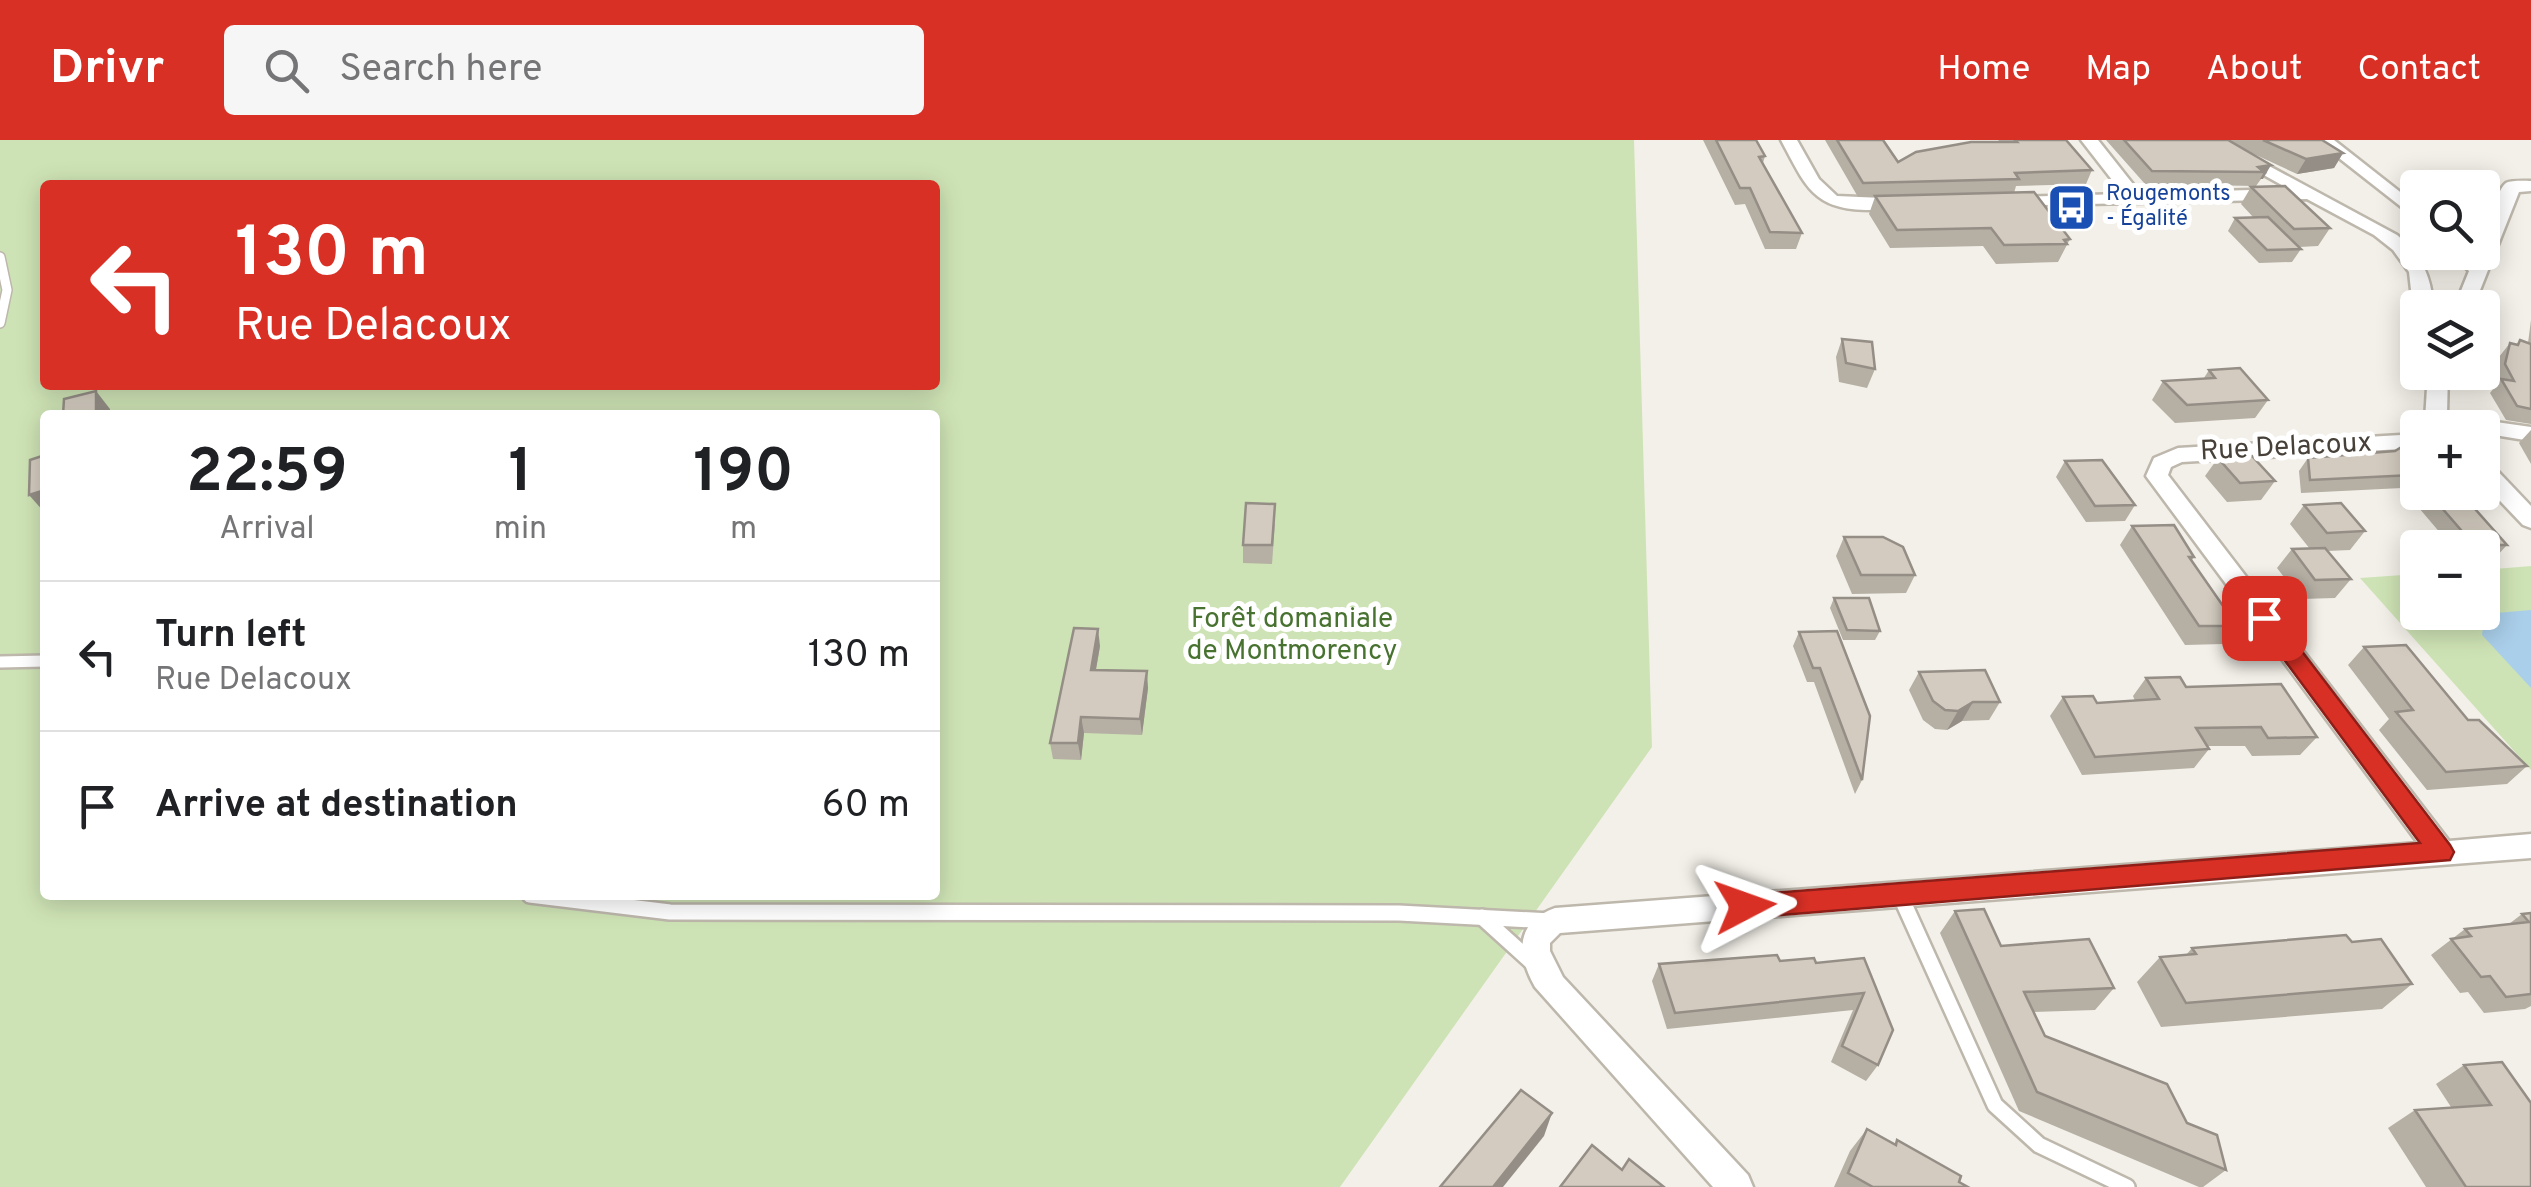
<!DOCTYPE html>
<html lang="en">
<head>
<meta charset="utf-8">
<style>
	:root { --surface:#fff; --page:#f6f6f6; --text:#202124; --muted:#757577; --line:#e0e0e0; --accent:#d93025 }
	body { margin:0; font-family:Overpass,sans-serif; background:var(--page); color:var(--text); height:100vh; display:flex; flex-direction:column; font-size:38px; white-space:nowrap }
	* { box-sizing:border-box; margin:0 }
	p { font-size:32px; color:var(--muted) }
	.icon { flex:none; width:55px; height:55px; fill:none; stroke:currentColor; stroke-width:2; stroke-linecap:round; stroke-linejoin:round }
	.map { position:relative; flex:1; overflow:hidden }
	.details { position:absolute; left:40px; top:270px; width:900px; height:490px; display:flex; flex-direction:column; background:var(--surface); border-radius:10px; box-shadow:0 5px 25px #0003 }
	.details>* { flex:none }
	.top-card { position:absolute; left:40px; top:40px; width:900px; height:210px; border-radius:10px; box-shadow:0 5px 25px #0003; background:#d93025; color:#fff; overflow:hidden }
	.controls { position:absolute; left:2400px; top:30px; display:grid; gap:20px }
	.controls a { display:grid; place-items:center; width:100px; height:100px; border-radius:10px; background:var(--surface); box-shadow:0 5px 25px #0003; font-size:50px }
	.pin { position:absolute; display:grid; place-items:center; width:85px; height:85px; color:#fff; margin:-42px; border-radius:20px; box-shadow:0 5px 15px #0006 }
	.me { position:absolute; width:110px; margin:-55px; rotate:86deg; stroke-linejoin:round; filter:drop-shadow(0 0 8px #0008) }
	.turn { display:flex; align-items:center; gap:35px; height:210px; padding:0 30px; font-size:45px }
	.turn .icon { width:130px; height:130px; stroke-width:2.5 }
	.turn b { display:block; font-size:70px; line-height:85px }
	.eta { display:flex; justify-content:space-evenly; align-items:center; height:170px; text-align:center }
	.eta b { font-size:60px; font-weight:700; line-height:70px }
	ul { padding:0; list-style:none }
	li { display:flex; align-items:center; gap:30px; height:150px; padding:0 30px; border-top:2px solid var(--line) }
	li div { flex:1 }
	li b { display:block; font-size:38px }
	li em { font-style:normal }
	header { display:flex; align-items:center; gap:60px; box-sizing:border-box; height:140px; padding:0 50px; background:var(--accent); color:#fff }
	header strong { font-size:48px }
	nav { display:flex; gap:55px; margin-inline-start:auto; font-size:35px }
	.search { width:700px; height:90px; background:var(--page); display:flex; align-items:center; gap:25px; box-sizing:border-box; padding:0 35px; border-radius:10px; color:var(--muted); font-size:38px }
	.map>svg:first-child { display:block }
	.green { fill:#cee3b5; fill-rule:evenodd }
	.water { fill:#aacfea }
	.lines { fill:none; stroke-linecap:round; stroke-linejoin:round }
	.service-far2-casing { stroke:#bdb7ac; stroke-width:12 }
	.service-far1-casing { stroke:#bdb7ac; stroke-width:16 }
	.service-casing { stroke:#bdb7ac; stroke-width:20 }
	.minor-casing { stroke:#bdb7ac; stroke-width:5 }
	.service-far2 { stroke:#fff; stroke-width:9 }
	.service-far1 { stroke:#fff; stroke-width:11 }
	.service { stroke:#fff; stroke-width:15 }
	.minor { fill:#fff; fill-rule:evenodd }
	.wall { fill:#b5afa4 }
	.shaded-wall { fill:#948e86 }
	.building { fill:#d3cbbf; stroke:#948e86; stroke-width:2.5 }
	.route { fill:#d93025; stroke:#8d1f18; stroke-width:2.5 }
	.labels { text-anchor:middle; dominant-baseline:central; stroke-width:10; stroke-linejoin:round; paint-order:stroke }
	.far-transit-label { font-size:22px; fill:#164399; stroke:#fff; text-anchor:start }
	.street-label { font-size:28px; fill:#464038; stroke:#fff }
	.park-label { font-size:28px; fill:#487230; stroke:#fff }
</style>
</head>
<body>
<header>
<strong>Drivr</strong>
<div class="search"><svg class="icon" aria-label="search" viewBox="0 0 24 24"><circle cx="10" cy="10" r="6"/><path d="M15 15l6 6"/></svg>Search here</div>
<nav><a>Home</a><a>Map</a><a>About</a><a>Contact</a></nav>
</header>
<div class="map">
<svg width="2531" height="1047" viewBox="0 0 2531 1047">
	<rect width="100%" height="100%" fill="#f3f0e9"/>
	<g class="green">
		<path d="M 0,0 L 1634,0 L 1652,607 L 1340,1047 L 0,1047 ZM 45,45 L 935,45 L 935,245 L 45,245 ZM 45,275 L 935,275 L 935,755 L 45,755 Z"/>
		<polygon points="2531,426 2531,630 2360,438 2417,434 2418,472 2482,472 2483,430"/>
	</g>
	<polygon class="water" points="2531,470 2531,548 2482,495 2485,474"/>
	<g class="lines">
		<defs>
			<polyline id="service-far2" points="0,117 7,150 0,183"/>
			<polyline id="service-far1" points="0,522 45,521"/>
			<g id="service">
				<polyline points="530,755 670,772 1399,773 1551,781"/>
				<polyline points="1900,755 1995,965 2039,1005 2127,1047"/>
				<polyline points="1482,777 1535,825"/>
			</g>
			<g id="minor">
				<path d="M 1781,0 L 1797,0 L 1819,39 L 1837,56 L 1904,59 L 1913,64 C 1903,72 1888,70 1875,70 C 1814,71 1807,49 1781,0 Z"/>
				<path d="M 2081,0 L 2098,0 L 2140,53 L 2289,49 L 2201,0 L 2221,0 L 2397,95 C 2421,115 2432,136 2433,168 L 2418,168 L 2418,172 L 2413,168 L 2409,132 L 2393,110 L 2374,95 L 2307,59 L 2003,66 L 2000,62 L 2009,57 L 2123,54 Z"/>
				<polygon points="2316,0 2334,0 2418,66 2418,80"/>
				<path d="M 2531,41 L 2531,51 L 2519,52 L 2473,168 L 2454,168 L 2469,131 L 2449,112 L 2469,112 L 2474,117 L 2476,112 L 2482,112 C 2482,100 2496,50 2506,43 C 2512,40 2525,41 2531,41 Z"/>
				<polygon points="2428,232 2448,232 2447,275 2531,287 2531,301 2482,293 2482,288 2431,288 2425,280"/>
				<path d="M 2418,294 L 2418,308 L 2182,322 L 2171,327 L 2168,335 L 2449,701 L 2531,694 L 2531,718 L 1560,793 L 1550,803 L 1550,811 L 1563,837 L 1748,1035 L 1753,1047 L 1713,1047 L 1535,847 C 1517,815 1514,783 1555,768 L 2418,703 L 2146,336 L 2154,318 L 2178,308 Z"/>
				<polygon points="2482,321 2490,323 2531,366 2531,388 2523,385 2482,342"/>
			</g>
		</defs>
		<use href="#service-far2" class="service-far2-casing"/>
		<use href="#service-far1" class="service-far1-casing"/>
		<use href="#service" class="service-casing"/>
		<use href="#minor" class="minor-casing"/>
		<use href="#service-far2" class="service-far2"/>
		<use href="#service-far1" class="service-far1"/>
		<use href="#service" class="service"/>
		<use href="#minor" class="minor"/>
	</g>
	<g class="wall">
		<polygon points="1703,0 1756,0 1765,16 1763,23 1802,93 1796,109 1765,109 1745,64 1735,65"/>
		<polygon points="1825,0 1883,0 1898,22 2000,2 1998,0 2066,0 2092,30 2086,44 2016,46 2014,53 2070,99 2058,122 1996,124 1983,106 1890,108 1869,74 1875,57 1858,57"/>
		<polygon points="2106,0 2322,0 2343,13 2334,28 2297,34 2243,9 2271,25 2256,46 2145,44"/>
		<polygon points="2251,47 2330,88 2318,106 2299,107 2301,109 2292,122 2259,123 2228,91 2235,78 2253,77 2241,64"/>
		<polygon points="2531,180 2531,284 2506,280 2490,253 2498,243 2494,237 2499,217 2510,203 2516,205 2520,200 2528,203"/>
		<polygon points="1842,199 1875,229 1867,248 1839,242 1836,217"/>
		<polygon points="2209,230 2268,260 2255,278 2175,283 2152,260 2163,241 2204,238"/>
		<polygon points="2531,290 2531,324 2519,303"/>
		<polygon points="2418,304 2418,352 2460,352 2507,405 2495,418 2482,418 2482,408 2453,408 2402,348 2301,353 2299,331 2308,318 2395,311"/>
		<polygon points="2218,318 2275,341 2261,360 2227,362 2205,336"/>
		<polygon points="2065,321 2135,365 2125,381 2086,382 2056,337"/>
		<polygon points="2304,365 2365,391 2350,410 2327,411 2351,439 2335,458 2301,459 2277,428 2292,409 2310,409 2290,384"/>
		<polygon points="1275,383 1272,424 1243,423 1243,405"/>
		<polygon points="2132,386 2194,417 2192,420 2237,486 2223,504 2185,505 2120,405"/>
		<polygon points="1844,397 1915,435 1906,453 1852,454 1836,416"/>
		<polygon points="1834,458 1880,491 1875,500 1843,500 1830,468"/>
		<polygon points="1837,491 1862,640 1855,654 1814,542 1807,542 1793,506 1799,492"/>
		<polygon points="1100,506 1096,530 1148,548 1142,595 1084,593 1081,620 1053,619 1050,603"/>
		<polygon points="2364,507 2468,580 2527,626 2507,644 2427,650 2379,590 2389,579 2348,525"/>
		<polygon points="1919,532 2000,562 1989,580 1962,581 1947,590 1935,589 1923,580 1909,550"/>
		<polygon points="2146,538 2186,547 2317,597 2300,615 2252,616 2245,606 2207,606 2209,609 2194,628 2082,635 2050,576 2063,557 2097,563 2135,561 2133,556"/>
		<polygon points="1955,771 2001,806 2114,848 2095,870 2033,872 2045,896 2187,983 2226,1030 2203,1047 2199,1047 2019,971 1940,793"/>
		<polygon points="2531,773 2531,866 2525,869 2484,873 2468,852 2460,853 2431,815 2465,789 2509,784 2522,774"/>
		<polygon points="2352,802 2412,844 2382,869 2161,887 2137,842 2160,817 2186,815 2192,808"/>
		<polygon points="1864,818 1878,925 1866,941 1831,922 1853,870 1667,889 1652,841 1659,824 1780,821 1816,823"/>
		<polygon points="2464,925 2531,963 2531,1047 2426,1047 2388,988 2415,970 2451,967 2436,944"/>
		<polygon points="1867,989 1894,1004 1897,1000 1968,1047 1834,1047 1850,1011"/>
	</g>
	<g class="shaded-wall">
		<polygon points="2343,13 2334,28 2297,34 2306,19"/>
		<polygon points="2271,25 2263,39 2260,39 2264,32 2258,27"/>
		<polygon points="96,251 110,269 110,275 96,275"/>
		<polygon points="45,350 45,373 29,355"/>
		<polygon points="1098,489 1100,506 1093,546 1091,530"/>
		<polygon points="1147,531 1148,548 1142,595 1140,579"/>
		<polygon points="1973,562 1962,581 1947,590 1958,571"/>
		<polygon points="1081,577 1084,593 1081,620 1078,603"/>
		<polygon points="1552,973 1544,996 1503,1047 1493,1047"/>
	</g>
	<g class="building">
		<polygon points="1716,0 1756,0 1765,16 1759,17 1802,93 1770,92 1750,48 1740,48"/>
		<polygon points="1837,0 1883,0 1898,22 1916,12 1971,2 2017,2 2015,0 2066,0 2092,30 2015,33 2019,39 1863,43"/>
		<polygon points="2124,0 2228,0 2271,25 2258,27 2264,32 2152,31"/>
		<polygon points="2263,0 2322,0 2343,13 2306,19"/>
		<polygon points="2285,46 2330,88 2294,89 2251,47"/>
		<polygon points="2034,52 2070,99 2064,100 2067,104 2004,105 1991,88 1897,90 1875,56"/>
		<polygon points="2268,77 2301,109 2267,110 2235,78"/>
		<polygon points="1842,199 1872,202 1875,229 1846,223"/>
		<polygon points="2520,200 2531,204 2531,269 2517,266 2501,239 2514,241 2505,224 2510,203 2518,205"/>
		<polygon points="2240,228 2268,260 2187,265 2163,241 2215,238 2209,230"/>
		<polygon points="96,251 96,275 63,275 64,259"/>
		<polygon points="2413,300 2418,304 2418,340 2413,335 2310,340 2308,318 2395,311"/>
		<polygon points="45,315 45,350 29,355 30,320"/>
		<polygon points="2252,316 2275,341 2240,343 2218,318"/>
		<polygon points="2102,320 2135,365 2095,366 2065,321"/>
		<polygon points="2428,352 2460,352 2507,405 2474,405"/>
		<polygon points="1246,363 1275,364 1272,405 1243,405"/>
		<polygon points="2341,363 2365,391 2327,393 2304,365"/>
		<polygon points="2174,385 2194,417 2189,417 2237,486 2199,486 2132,386"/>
		<polygon points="1844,397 1883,397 1903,407 1915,435 1861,435"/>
		<polygon points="2325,408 2351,439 2315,440 2292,409"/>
		<polygon points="1834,458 1869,458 1880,491 1847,490"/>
		<polygon points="1074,488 1098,489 1091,530 1147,531 1140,579 1081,577 1078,603 1050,603"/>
		<polygon points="1837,491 1870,576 1862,640 1820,528 1813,528 1799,492"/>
		<polygon points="2406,505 2468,580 2479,580 2527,626 2446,632 2396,572 2413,570 2364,507"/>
		<polygon points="1985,530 2000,562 1973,562 1958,571 1945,570 1933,561 1919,532"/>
		<polygon points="2180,537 2186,547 2281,544 2317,597 2268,598 2261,587 2196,588 2209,609 2095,617 2063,557 2093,556 2097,563 2159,559 2146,538"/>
		<polygon points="1984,769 2001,806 2089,799 2114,848 2024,852 2045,896 2167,944 2187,983 2217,995 2226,1030 2037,952 1955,771"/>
		<polygon points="2531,773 2531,854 2506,857 2490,836 2481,837 2451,799 2471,796 2465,789 2529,782 2522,774"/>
		<polygon points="2346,795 2352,802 2381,799 2412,844 2186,863 2160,817 2196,814 2192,808"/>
		<polygon points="1777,815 1780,821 1814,818 1816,823 1864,818 1893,890 1878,925 1842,906 1864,853 1675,873 1659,824"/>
		<polygon points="2502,922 2531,963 2531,1047 2466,1047 2415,970 2491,965 2464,925"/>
		<polygon points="1521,950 1552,973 1493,1047 1440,1047"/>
		<polygon points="1867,989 1896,1005 1897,1000 1961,1036 1959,1042 1968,1047 1873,1047 1848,1033"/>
		<polygon points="1592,1005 1622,1030 1629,1019 1664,1047 1560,1047"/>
	</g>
	<polygon class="route" points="2264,470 2272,472 2450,705 2454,712 2450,720 1745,778 1736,775 1732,766 1736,758 1745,755 2420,703 2257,483 2253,478"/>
	<defs>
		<symbol id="bus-square" viewBox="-11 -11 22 22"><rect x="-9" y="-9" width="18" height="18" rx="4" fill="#1a4fb4" stroke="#fff"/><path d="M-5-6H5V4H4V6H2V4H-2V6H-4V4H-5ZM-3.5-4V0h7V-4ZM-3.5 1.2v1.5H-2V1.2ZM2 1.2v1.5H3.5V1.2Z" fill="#fff"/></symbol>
	</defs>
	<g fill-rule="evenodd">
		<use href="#bus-square" x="2044" y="40" width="55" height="55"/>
	</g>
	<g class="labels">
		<g class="far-transit-label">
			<text x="2106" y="54">Rougemonts<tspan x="2106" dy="25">- Égalité</tspan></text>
		</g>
		<g class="street-label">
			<text transform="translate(2286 308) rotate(-3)">Rue Delacoux</text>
		</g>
		<g class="park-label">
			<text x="1292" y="480">Forêt domaniale<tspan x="1292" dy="32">de Montmorency</tspan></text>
		</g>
	</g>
</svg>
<div class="controls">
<a><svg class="icon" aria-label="search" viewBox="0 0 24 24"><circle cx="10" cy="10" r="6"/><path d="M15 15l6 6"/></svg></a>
<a><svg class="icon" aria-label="layers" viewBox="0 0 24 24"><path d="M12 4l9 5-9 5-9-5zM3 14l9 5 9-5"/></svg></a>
<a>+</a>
<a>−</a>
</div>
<div class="pin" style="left:2264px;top:478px;background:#d93025"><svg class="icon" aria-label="arrive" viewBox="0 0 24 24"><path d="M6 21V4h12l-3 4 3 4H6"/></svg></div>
<svg class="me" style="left:1745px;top:766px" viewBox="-20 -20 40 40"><path d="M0-17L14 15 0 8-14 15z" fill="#d93025" stroke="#fff" stroke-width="4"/></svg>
<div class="top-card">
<div class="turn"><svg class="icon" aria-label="left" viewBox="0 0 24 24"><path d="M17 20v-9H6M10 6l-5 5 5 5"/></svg><div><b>130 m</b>Rue Delacoux</div></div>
</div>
<section class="details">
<div class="eta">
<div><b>22:59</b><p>Arrival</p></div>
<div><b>1</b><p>min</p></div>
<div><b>190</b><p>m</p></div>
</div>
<ul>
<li><svg class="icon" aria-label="left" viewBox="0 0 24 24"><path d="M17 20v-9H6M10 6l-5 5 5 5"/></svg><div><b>Turn left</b><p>Rue Delacoux</p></div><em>130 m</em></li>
<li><svg class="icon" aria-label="arrive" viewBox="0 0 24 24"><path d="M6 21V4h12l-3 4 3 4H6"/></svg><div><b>Arrive at destination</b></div><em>60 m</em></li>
</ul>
</section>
</div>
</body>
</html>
